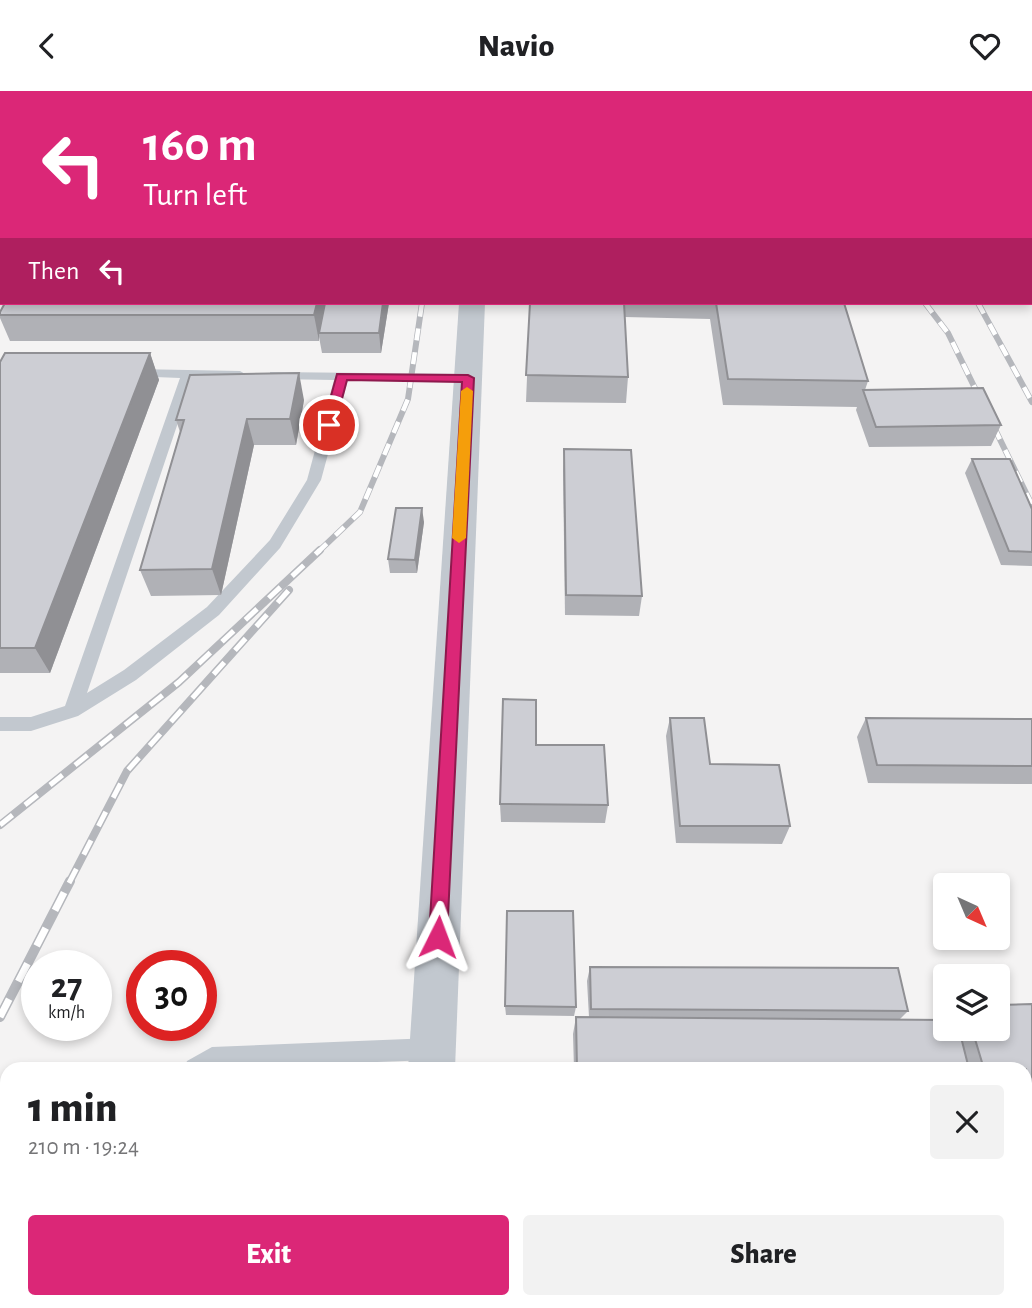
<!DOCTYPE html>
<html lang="en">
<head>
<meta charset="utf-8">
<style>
	:root { --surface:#fff; --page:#f2f2f2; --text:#202124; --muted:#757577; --accent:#db2777 }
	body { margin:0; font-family:"Alegreya Sans",sans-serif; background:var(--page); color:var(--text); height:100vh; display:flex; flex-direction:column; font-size:26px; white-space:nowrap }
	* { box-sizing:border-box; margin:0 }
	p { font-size:23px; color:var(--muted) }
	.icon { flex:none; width:38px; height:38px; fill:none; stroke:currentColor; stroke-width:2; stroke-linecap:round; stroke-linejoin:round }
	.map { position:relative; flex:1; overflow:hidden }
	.drawer { position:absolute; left:0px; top:971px; width:1032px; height:247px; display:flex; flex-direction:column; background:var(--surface); border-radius:21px 21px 0 0; box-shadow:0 4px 10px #0003 }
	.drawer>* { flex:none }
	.guide { position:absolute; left:0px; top:0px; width:1032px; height:214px; box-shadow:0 4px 10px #0003; background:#db2777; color:#fff; overflow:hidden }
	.needle { width:46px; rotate:136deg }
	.tools { position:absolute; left:933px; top:782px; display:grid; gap:14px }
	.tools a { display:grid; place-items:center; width:77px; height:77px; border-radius:7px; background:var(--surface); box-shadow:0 4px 10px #0003; font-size:35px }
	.speed { position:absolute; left:21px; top:859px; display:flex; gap:14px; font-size:35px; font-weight:700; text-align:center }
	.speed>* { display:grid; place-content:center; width:91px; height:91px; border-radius:50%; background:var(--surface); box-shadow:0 4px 10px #0003; line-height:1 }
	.speed small { font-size:18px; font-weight:400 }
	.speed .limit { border:10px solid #d22; background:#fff; color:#111 }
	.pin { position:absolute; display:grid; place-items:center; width:60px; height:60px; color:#fff; margin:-30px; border:4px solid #fff; border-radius:50%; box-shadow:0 2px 7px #0007 }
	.me { position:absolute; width:77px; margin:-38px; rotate:3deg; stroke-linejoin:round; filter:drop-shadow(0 0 5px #0008) }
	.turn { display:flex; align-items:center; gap:24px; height:147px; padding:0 28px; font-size:32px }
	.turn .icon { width:91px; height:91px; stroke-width:2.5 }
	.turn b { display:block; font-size:49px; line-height:60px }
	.then { display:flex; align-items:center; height:66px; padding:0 28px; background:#0003; gap:14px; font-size:26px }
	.round { display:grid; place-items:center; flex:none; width:74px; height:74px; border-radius:7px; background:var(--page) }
	.summary { display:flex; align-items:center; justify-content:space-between; height:119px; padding:0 28px }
	h1 { font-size:42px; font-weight:800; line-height:52px }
	.action { display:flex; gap:14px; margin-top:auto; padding:14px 28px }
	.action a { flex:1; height:80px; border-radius:7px; background:var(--accent); color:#fff; font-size:28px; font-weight:800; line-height:80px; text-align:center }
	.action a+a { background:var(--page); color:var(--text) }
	header { display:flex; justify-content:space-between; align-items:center; height:91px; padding:0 28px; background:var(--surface); font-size:32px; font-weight:800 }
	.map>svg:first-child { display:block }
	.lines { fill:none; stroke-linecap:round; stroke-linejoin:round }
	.lane { fill:#c2c8cf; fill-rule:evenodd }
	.street { fill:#c2c8cf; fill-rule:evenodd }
	.rail-far3-casing { stroke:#b5b7bc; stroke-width:5 }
	.rail-far2-casing { stroke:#b5b7bc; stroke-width:6 }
	.rail-far1-casing { stroke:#b5b7bc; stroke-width:8 }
	.rail-casing { stroke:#b5b7bc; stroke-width:10 }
	.rail-far3 { stroke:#fff; stroke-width:3.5; stroke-dasharray:10; stroke-linecap:butt }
	.rail-far2 { stroke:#fff; stroke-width:4.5; stroke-dasharray:12; stroke-linecap:butt }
	.rail-far1 { stroke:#fff; stroke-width:5; stroke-dasharray:16; stroke-linecap:butt }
	.rail { stroke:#fff; stroke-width:7; stroke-dasharray:20; stroke-linecap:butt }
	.wall { fill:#b0b1b6 }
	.shaded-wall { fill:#909094 }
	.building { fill:#cdced4; stroke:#909094; stroke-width:2 }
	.route { fill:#db2777; stroke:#8e194d; stroke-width:2 }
	.slow { fill:#f59e0b }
</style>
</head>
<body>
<header><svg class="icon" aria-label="back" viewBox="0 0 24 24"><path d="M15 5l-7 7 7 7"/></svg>Navio<svg class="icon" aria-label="heart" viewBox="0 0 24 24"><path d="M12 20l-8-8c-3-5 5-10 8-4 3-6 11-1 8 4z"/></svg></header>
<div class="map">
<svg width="1032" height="1217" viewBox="0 0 1032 1217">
	<rect width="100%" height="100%" fill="#f4f3f3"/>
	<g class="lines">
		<g class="lane">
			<rect x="482" y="0" width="10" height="2"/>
			<polygon points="741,0 754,0 756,2 742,2"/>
			<rect x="1031" y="138" width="1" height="7"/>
			<polygon points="135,278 240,280 247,284 240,288 193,287 87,602 124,579 207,516 270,449 307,389 334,289 275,288 270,287 270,281 468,283 475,287 468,291 348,289 321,389 280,457 219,524 136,589 78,625 31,640 0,640 0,626 31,626 65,615 180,287 130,285 128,282"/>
			<polygon points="432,947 440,950 443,958 440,966 432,969 184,978 187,970 212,956"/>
			<polygon points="117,1211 143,1211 142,1217 116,1217"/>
		</g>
		<g class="street">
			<polygon points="459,212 485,212 455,978 408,978"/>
			<rect x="393" y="1211" width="54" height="6"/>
		</g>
		<defs>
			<g id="rail-far3">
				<polyline points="255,0 260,2"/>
				<polyline points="584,0 589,2"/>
				<polyline points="641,0 646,2"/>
				<polyline points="756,0 762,2"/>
			</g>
			<g id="rail-far2">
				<polyline points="925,212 948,242 1032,414"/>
				<polyline points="978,212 1032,311"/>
				<polyline points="318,461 360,421 408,308 422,212"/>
			</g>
			<g id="rail-far1">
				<polyline points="0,734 179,591 320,459"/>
				<polyline points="69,792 127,680 289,499"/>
			</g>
			<polyline id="rail" points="0,926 70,790"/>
		</defs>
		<use href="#rail-far3" class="rail-far3-casing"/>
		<use href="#rail-far2" class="rail-far2-casing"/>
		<use href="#rail-far1" class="rail-far1-casing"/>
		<use href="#rail" class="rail-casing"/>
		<use href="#rail-far3" class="rail-far3"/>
		<use href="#rail-far2" class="rail-far2"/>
		<use href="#rail-far1" class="rail-far1"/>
		<use href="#rail" class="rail"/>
	</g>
	<g class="wall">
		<polygon points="0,0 2,2 2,72 0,72"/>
		<polygon points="389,212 381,262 322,262 319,246 319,250 10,250 0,227 0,221"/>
		<polygon points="530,212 844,212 868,290 865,299 1001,334 991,355 869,356 856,319 857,316 723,314 710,228 625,226 628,286 626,312 526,311"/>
		<polygon points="150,262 159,289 50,582 0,582 0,271"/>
		<polygon points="304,309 296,354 254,354 221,504 151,505 140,479 180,341 176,329"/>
		<polygon points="564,358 642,505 639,525 565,524 563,379"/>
		<polygon points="972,368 1032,418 1032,475 1001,474 965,382"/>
		<polygon points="424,431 417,482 390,482 388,468"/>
		<polygon points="670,627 710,673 790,735 782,753 676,752 666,645"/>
		<polygon points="866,627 1032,628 1032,693 868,692 857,646"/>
		<polygon points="536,654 608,714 605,732 501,731 500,713"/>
		<polygon points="590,876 908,920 900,928 945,938 998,938 1032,913 1032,1014 1026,1014 1026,978 574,978 573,943 576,926 589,926 587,890"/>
		<polygon points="505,915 576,916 574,925 506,924"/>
	</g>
	<g class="shaded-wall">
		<polygon points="36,0 59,0 58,2 34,2"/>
		<polygon points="1031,86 1032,86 1032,101 1031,102"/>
		<polygon points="2,128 2,170 0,172 0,131"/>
		<polygon points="317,212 327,212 319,242 319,250 314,224"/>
		<polygon points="383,212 389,212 381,262 379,242"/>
		<polygon points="150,262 159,289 50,582 35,557"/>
		<polygon points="299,282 304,309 296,354 290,328"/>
		<polygon points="247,328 254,354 221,504 212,478"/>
		<polygon points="422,417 424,431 417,482 415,469"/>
		<polygon points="271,1211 283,1211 283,1217 270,1217"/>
	</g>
	<g class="building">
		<polygon points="0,0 36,0 34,2 2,2 2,48 0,48"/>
		<polygon points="100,0 239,0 238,2 99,2"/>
		<polygon points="1032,43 1032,86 1031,86 1031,45"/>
		<polygon points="0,78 2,78 2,128 0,131"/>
		<polygon points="5,212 317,212 314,224 0,224 0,221"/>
		<polygon points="325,212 383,212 379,242 319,242"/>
		<polygon points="530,212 624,212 628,286 526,284"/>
		<polygon points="716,212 844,212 868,290 728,288"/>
		<polygon points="5,262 150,262 35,557 0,557 0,271"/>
		<polygon points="299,282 290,328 247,328 212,478 140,479 184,329 176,329 190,284"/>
		<polygon points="983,297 1001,334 876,336 863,299"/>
		<polygon points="564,358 631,359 642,505 566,504"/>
		<polygon points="972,368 1010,368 1032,418 1032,461 1009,460"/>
		<polygon points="396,417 422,417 415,469 388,468"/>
		<polygon points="503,608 536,609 536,654 604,654 608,714 500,713"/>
		<polygon points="670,627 704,627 710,673 779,674 790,735 680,735"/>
		<polygon points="866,627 1032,628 1032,675 877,674"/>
		<polygon points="507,820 573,820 576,916 505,915"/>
		<polygon points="590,876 898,877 908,920 591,918"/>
		<polygon points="1032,913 1032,1003 1026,1003 1026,978 984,978 972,938 998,938 998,914"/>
		<polygon points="576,926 945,929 945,938 959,938 969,978 577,978"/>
		<polygon points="172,1211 271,1211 270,1217 171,1217"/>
	</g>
	<polygon class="route" points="337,283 468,284 474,287 447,846 445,852 438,855 431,852 429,846 462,291 347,289 335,334 329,338 323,334"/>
	<polygon class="slow" points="467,296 473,300 466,447 459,452 452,447 461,300"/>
</svg>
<div class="tools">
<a><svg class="needle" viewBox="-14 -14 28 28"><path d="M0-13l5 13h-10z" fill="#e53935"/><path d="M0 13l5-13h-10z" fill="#757577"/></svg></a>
<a><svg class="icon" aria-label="layers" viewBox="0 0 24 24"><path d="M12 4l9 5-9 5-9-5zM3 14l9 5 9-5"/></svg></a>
</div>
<div class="speed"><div>27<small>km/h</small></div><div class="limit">30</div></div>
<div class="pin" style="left:329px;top:334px;background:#d93025"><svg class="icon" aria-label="arrive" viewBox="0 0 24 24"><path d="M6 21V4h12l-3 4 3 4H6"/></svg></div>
<svg class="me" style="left:438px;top:846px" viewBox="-20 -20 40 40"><path d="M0-17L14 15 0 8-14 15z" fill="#db2777" stroke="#fff" stroke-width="4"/></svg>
<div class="guide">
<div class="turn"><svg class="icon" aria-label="left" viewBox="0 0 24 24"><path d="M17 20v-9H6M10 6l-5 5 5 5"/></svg><div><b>160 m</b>Turn left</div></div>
<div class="then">Then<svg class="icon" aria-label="left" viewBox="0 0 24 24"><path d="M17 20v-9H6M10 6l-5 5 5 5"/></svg></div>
</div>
<section class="drawer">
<div class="summary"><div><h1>1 min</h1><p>210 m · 19:24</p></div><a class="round"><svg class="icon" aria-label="close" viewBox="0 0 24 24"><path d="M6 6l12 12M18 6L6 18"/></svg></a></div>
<div class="action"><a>Exit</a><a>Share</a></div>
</section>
</div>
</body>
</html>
